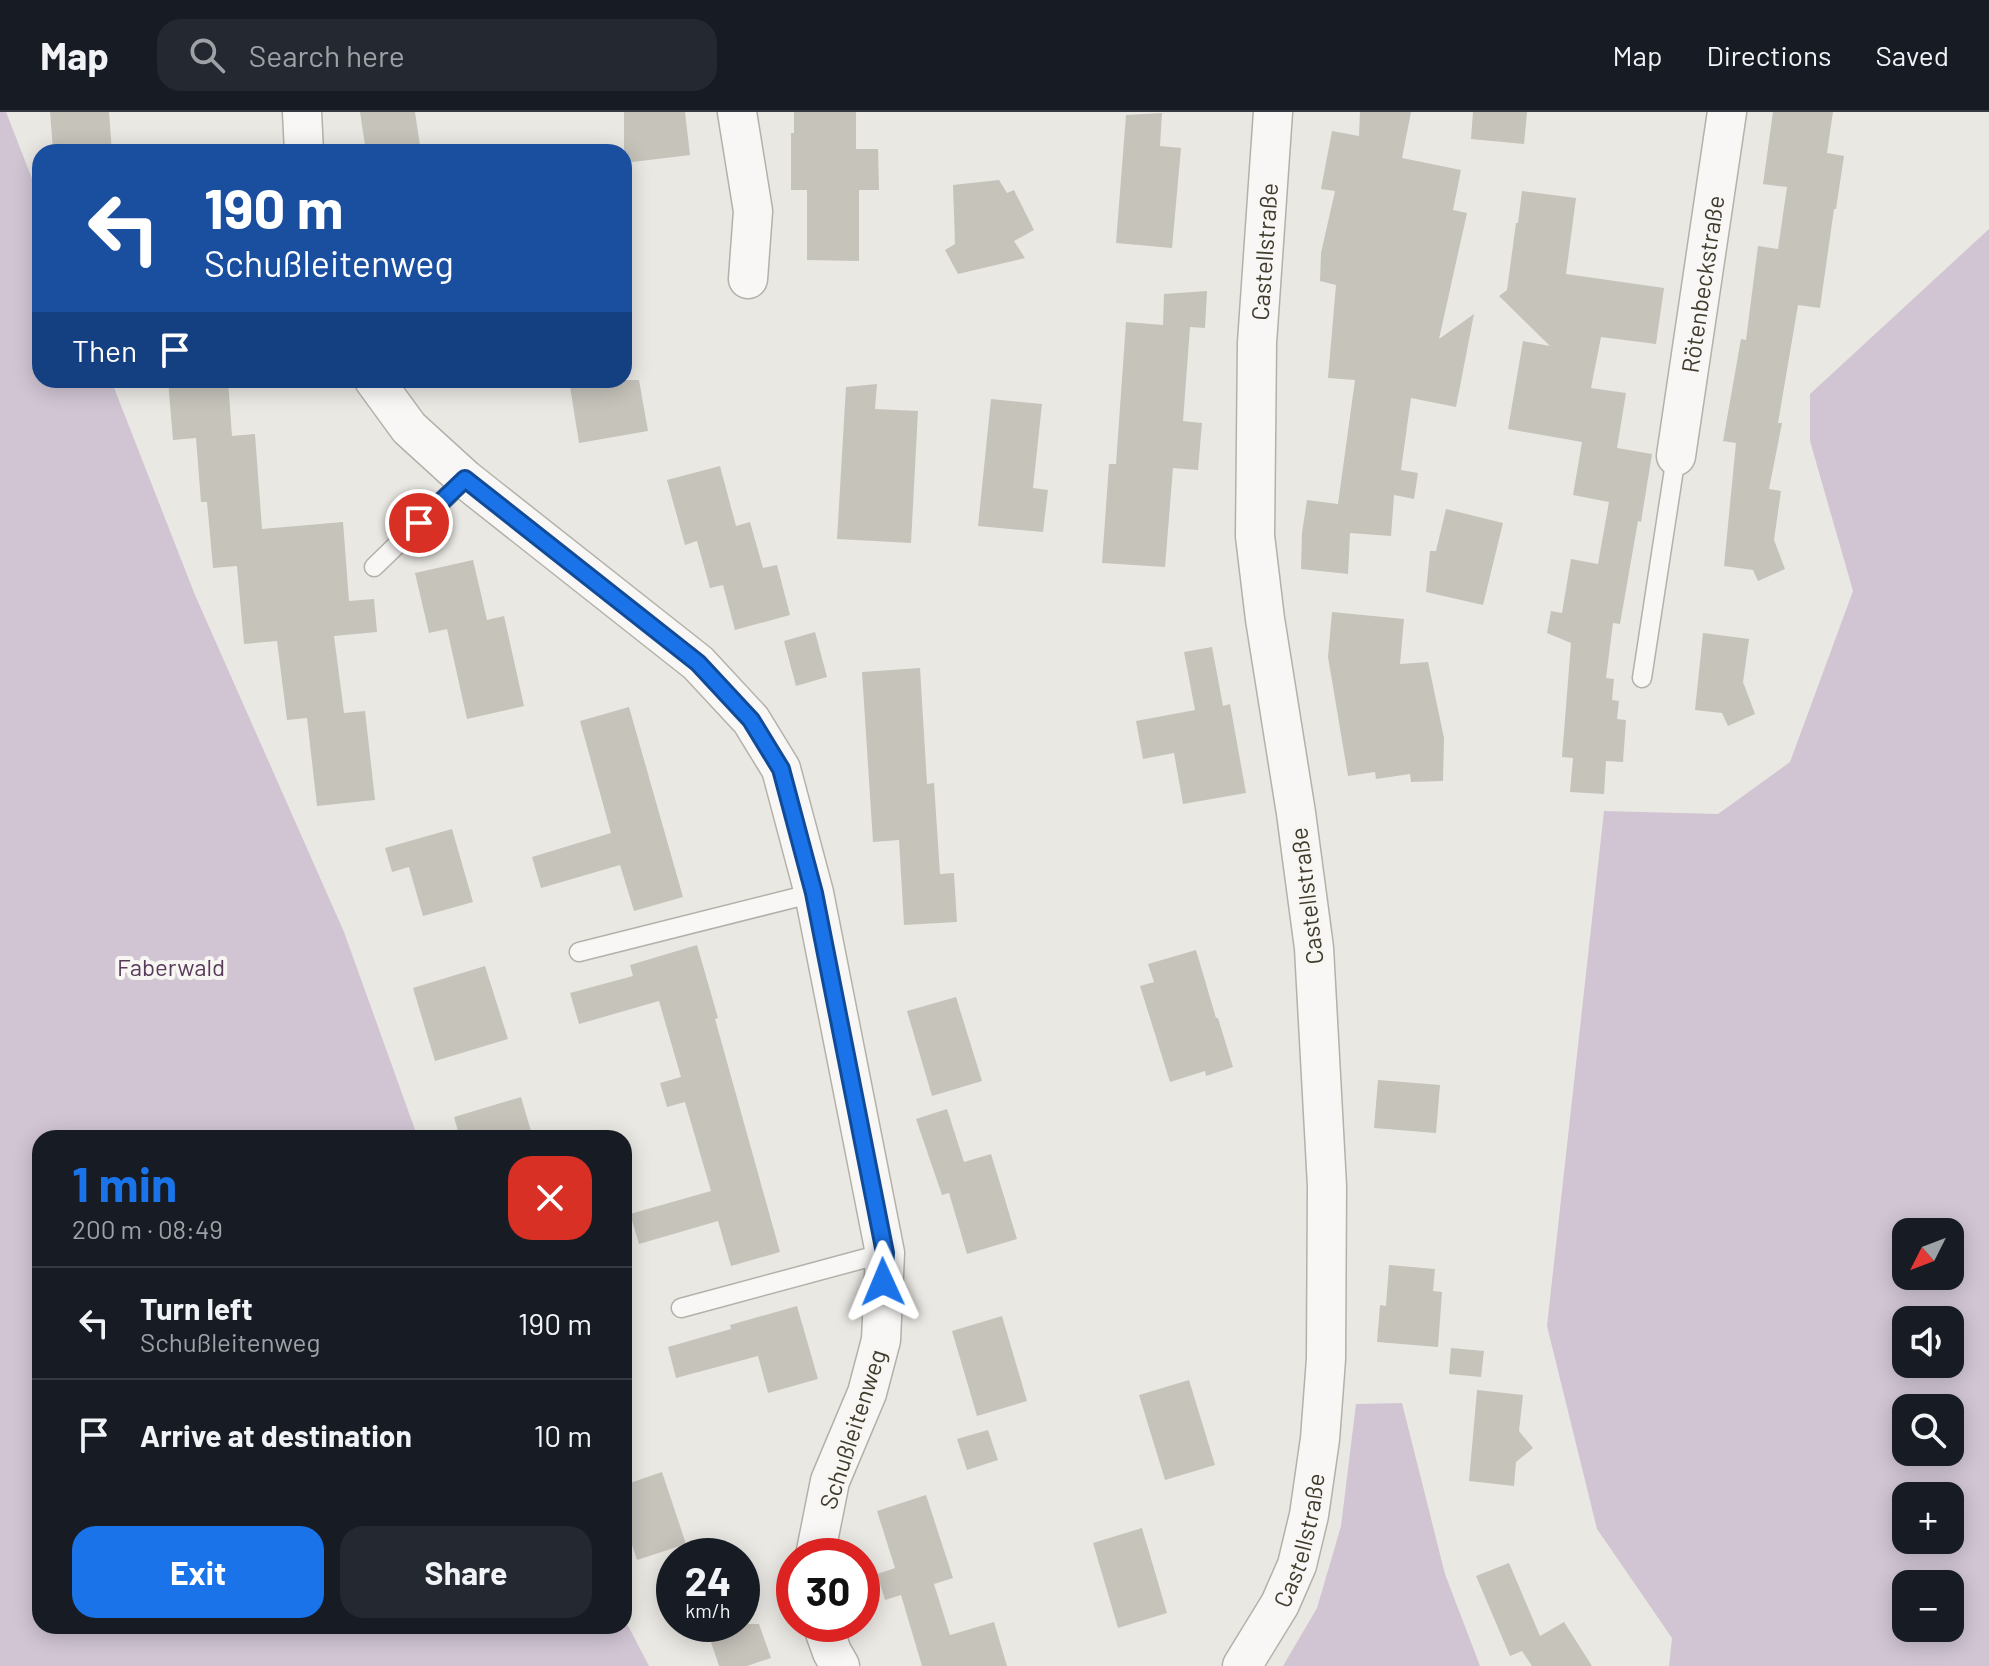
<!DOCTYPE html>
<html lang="en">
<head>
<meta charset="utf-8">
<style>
	:root { --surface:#171b24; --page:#242831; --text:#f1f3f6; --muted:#9ea1a6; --line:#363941; --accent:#1a73e8 }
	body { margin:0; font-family:Barlow,sans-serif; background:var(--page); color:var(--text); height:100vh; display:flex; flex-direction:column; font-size:30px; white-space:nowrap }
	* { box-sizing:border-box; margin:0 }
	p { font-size:26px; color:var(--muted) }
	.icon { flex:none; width:44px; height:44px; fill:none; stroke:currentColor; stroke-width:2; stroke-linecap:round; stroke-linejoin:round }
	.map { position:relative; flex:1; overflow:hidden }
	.panel { position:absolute; left:32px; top:1018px; width:600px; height:504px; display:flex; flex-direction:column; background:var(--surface); border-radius:24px; box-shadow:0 4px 20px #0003 }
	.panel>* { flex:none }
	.hud { position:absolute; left:32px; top:32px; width:600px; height:244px; border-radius:24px; box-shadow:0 4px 20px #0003; background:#1a4fa0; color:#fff; overflow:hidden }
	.needle { width:52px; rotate:228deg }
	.tools { position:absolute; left:1892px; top:1106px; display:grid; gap:16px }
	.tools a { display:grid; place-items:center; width:72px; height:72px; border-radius:16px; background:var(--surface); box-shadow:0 4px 20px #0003; font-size:40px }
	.speed { position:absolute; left:656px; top:1426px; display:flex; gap:16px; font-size:40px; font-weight:700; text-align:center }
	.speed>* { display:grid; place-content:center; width:104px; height:104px; border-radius:50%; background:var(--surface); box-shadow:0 4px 20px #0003; line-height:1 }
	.speed small { font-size:20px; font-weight:400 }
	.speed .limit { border:12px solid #d22; background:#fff; color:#111 }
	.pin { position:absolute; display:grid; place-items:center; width:68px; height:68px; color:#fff; margin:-34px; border:4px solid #fff; border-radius:50%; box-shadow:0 2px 8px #0007 }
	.me { position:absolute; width:88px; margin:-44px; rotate:359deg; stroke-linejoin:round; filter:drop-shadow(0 0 6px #0008) }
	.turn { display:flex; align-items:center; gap:28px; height:168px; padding:0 40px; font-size:36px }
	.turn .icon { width:104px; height:104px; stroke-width:2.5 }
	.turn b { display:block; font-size:56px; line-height:68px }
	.then { display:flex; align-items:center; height:76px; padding:0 40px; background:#0003; gap:16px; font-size:30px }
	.round { display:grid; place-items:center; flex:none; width:84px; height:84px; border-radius:24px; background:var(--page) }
	.summary { display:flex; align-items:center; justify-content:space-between; height:136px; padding:0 40px }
	h1 { font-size:48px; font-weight:700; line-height:60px; color:var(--accent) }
	.primary-button { display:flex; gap:16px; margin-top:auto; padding:16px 40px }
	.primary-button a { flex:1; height:92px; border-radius:24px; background:var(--accent); color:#fff; font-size:32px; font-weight:700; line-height:92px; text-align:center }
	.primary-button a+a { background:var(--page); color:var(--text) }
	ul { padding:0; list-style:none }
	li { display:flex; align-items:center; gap:24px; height:112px; padding:0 40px; border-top:2px solid var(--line) }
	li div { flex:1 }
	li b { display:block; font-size:30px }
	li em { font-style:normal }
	header { display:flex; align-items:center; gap:48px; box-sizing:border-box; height:112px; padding:0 40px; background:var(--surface); border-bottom:2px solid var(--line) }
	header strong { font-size:38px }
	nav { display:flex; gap:44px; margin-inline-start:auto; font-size:28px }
	.search { width:560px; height:72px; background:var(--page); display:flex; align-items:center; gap:20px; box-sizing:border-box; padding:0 28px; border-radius:24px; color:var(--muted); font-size:30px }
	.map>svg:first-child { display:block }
	.green { fill:#d1c5d3; fill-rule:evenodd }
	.building { fill:#c6c3bb }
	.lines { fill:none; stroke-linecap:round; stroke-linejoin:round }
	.service-casing { stroke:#b4b1a8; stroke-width:21 }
	.minor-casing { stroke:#b4b1a8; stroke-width:41 }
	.service { stroke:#f8f7f5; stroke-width:18 }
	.minor { stroke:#f8f7f5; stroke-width:38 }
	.route-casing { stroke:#114b97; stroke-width:20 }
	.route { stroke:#1a73e8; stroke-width:14 }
	.labels { text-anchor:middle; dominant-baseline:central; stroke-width:8; stroke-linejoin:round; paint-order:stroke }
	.street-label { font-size:24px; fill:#403b2c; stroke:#f7f6f2 }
	.park-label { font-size:24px; fill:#583b5a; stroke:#f7f6f2 }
</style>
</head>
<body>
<header>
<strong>Map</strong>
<div class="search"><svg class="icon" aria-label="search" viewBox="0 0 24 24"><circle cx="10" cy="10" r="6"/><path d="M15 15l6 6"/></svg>Search here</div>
<nav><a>Map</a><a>Directions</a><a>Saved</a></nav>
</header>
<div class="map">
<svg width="1989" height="1554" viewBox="0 0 1989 1554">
	<rect width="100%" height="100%" fill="#eae8e3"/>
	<g class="green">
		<polygon points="0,0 6,0 40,87 40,268 111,268 195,483 344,820 418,1026 40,1026 40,1514 624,1514 624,1506 649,1554 0,1554"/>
		<path d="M 1989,117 L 1989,1554 L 1669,1554 L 1672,1526 L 1597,1417 L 1547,1214 L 1604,699 L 1718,702 L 1790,650 L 1853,479 L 1810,329 L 1810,282 ZM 1906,1120 L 1950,1120 L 1950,1164 L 1906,1164 ZM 1906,1208 L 1950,1208 L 1950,1252 L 1906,1252 ZM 1950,1296 L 1950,1340 L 1906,1340 L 1906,1296 ZM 1950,1384 L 1950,1428 L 1906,1428 L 1906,1384 ZM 1906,1472 L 1950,1472 L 1950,1516 L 1906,1516 Z"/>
		<polygon points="1402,1291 1445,1462 1480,1554 1283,1554 1317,1496 1341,1414 1356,1292"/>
	</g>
	<g class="building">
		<polygon points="50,0 109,0 112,40 76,40 75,36 53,38"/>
		<polygon points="360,0 415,0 421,40 366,40"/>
		<polygon points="624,0 685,0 690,43 624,51"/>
		<polygon points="794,0 856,0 856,37 878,37 879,78 859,78 859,149 807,148 807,78 791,78 791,21 794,21"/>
		<polygon points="1360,0 1411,0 1402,46 1461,58 1453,98 1467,101 1439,227 1474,202 1456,295 1411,286 1401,358 1418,361 1414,387 1394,383 1391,424 1350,421 1348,462 1301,457 1302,421 1307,388 1338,392 1355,268 1328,266 1336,173 1320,169 1321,141 1335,79 1321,77 1332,19 1359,24"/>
		<polygon points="1473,0 1527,0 1524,32 1471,27"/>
		<polygon points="1773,0 1833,0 1827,41 1844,44 1836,97 1834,97 1820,196 1798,193 1778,311 1782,311 1769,377 1781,379 1774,428 1785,457 1758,469 1753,458 1724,454 1736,331 1723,329 1741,227 1746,228 1758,134 1778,137 1787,75 1763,72"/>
		<polygon points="1162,1 1160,34 1181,36 1172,136 1116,131 1126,3"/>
		<polygon points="999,68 1007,81 1014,78 1034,118 1014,129 1025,146 958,162 945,138 955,132 953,73"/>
		<polygon points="1522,79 1576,86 1566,162 1664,176 1656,232 1601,225 1591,276 1626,281 1617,336 1652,342 1641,410 1638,409 1620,512 1613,511 1606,566 1614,567 1612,588 1619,589 1617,607 1626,608 1623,650 1606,649 1604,682 1570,680 1573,646 1562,645 1571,531 1547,521 1551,499 1562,501 1571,447 1598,452 1609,390 1573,383 1582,330 1508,317 1523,229 1550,234 1499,184 1507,178 1516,111 1518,111"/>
		<polygon points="1207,179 1205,216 1190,215 1183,309 1202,311 1198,358 1173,356 1165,455 1102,451 1109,352 1116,352 1126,210 1163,213 1164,182"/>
		<polygon points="168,268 228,268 232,324 255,322 262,417 343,410 349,489 374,487 377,520 334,524 344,601 365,599 375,688 317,694 307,606 287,608 277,529 244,532 237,454 213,456 207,390 201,390 196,326 173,328"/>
		<polygon points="569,268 639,268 648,319 579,331"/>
		<polygon points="877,272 875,297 918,299 911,431 837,427 846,275"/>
		<polygon points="991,287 1042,292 1033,376 1048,378 1043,420 978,414"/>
		<polygon points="720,354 736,414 750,410 763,456 777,453 790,503 735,518 723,473 710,476 697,429 685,433 667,368"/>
		<polygon points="1446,397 1503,411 1483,493 1426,480 1430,439 1436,439"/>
		<polygon points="473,448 487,508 504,504 524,594 467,607 447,517 429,521 415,461"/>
		<polygon points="1332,500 1404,507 1400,552 1428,550 1444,626 1443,669 1411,670 1410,662 1376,667 1375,660 1348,664 1328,545"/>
		<polygon points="815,520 827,565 796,574 784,529"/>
		<polygon points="1703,521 1749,527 1743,570 1755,602 1728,614 1722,601 1695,598"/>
		<polygon points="1212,535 1223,594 1230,592 1246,681 1183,692 1174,641 1143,647 1136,609 1195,598 1184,540"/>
		<polygon points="920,556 927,672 934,671 940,762 954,761 957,810 904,813 899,728 873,730 862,560"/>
		<polygon points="629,595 683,785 634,799 620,753 541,776 532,745 611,721 580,609"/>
		<polygon points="452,717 473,790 423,804 409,755 392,760 385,736"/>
		<polygon points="697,833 718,906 715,907 780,1140 731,1154 718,1109 639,1132 630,1102 711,1079 685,990 667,995 660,971 681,965 659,889 579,912 570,881 633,864 630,853"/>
		<polygon points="1196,838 1216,906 1218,906 1233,955 1206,964 1205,959 1170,970 1140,874 1154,870 1148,852"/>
		<polygon points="485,854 508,927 435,949 413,876"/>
		<polygon points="956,885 982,969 932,984 907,899"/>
		<polygon points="1378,968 1440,973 1436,1021 1374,1016"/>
		<polygon points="521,985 533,1026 460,1026 454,1005"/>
		<polygon points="947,997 964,1050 991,1042 1017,1127 967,1142 949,1081 942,1083 916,1007"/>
		<polygon points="1389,1153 1435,1157 1433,1179 1442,1180 1438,1235 1377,1230 1380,1193 1386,1194"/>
		<polygon points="797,1194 818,1267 768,1281 758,1244 676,1266 668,1235 731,1217 730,1213"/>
		<polygon points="1002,1204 1027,1289 977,1304 952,1219"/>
		<polygon points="1451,1236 1484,1239 1481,1265 1449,1262"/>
		<polygon points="1189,1268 1215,1353 1165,1368 1139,1283"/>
		<polygon points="1477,1278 1523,1283 1519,1319 1533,1336 1516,1350 1514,1374 1469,1369"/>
		<polygon points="988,1318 998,1348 967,1358 957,1327"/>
		<polygon points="662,1360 686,1432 637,1448 624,1408 624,1373"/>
		<polygon points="926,1383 953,1466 934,1472 950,1523 994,1510 1007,1554 922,1554 901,1483 885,1488 877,1462 895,1456 877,1399"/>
		<polygon points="1142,1416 1167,1501 1118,1516 1093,1431"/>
		<polygon points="1509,1451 1540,1524 1564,1510 1592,1554 1532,1554 1522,1539 1510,1544 1476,1464"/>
		<polygon points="705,1512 759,1512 771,1546 747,1554 719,1554"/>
	</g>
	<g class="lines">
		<defs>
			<g id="service">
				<polyline points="374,455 465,367"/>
				<polyline points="1642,566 1676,344"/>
				<polyline points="579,840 814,781"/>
				<polyline points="681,1196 885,1141"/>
			</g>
			<g id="minor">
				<polyline points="302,0 304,40"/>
				<polyline points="737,0 753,99 748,167"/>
				<polyline points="374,268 409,316 465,367 698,551 751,608 781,657 814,781 885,1141 881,1228 867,1281 830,1369 815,1444"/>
				<path id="s1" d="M 1676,344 L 1727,0"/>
				<polyline points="822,1512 832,1540 840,1554"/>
				<path id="s2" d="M 1242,1554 L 1280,1492 L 1297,1453 L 1309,1403 L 1320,1327 L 1326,1247 L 1327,1074 L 1314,836 L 1296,701 L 1265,507 L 1255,424 L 1257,231 L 1273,0"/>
			</g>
		</defs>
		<use href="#service" class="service-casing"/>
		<use href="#minor" class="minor-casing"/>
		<use href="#service" class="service"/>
		<use href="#minor" class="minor"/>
	</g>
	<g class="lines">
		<defs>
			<polyline id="route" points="419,411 465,367 698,551 751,608 781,657 814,781 885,1141 883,1170"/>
		</defs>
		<use href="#route" class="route-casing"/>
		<use href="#route" class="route"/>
	</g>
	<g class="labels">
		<g class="street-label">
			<text stroke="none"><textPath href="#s2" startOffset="1436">Castellstraße</textPath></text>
			<text stroke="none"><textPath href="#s1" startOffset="174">Rötenbeckstraße</textPath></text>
			<text transform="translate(1306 784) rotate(-97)">Castellstraße</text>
			<text transform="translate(852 1317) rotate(-72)">Schußleitenweg</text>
			<text stroke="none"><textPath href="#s2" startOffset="140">Castellstraße</textPath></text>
		</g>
		<g class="park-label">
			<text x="171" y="854">Faberwald</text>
		</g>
	</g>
</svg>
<div class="tools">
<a><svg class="needle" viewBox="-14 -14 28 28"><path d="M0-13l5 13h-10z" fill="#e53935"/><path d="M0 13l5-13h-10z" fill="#9ea1a6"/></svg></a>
<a><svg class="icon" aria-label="sound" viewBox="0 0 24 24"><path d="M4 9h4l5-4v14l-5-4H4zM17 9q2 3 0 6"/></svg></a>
<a><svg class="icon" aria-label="search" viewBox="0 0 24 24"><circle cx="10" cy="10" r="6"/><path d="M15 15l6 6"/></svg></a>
<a>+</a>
<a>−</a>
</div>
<div class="speed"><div>24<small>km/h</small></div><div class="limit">30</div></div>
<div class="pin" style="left:419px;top:411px;background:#d93025"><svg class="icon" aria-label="arrive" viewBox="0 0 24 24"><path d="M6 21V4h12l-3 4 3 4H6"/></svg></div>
<svg class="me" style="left:883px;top:1170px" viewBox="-20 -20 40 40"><path d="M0-17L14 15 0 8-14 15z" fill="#1a73e8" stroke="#fff" stroke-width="4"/></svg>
<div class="hud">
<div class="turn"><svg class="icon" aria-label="left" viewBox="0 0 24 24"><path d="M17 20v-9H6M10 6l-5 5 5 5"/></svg><div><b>190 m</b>Schußleitenweg</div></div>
<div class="then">Then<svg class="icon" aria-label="arrive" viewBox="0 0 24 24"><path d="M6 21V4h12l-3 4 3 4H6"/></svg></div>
</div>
<section class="panel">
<div class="summary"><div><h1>1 min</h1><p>200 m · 08:49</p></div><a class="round" style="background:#d93025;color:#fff"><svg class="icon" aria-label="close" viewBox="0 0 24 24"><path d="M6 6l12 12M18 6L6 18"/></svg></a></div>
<ul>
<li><svg class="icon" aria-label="left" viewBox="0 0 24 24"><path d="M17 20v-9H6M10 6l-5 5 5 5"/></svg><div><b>Turn left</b><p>Schußleitenweg</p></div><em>190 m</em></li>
<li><svg class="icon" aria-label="arrive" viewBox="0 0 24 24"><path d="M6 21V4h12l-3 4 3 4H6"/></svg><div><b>Arrive at destination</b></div><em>10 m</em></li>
</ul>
<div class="primary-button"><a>Exit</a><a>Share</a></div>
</section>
</div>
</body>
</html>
